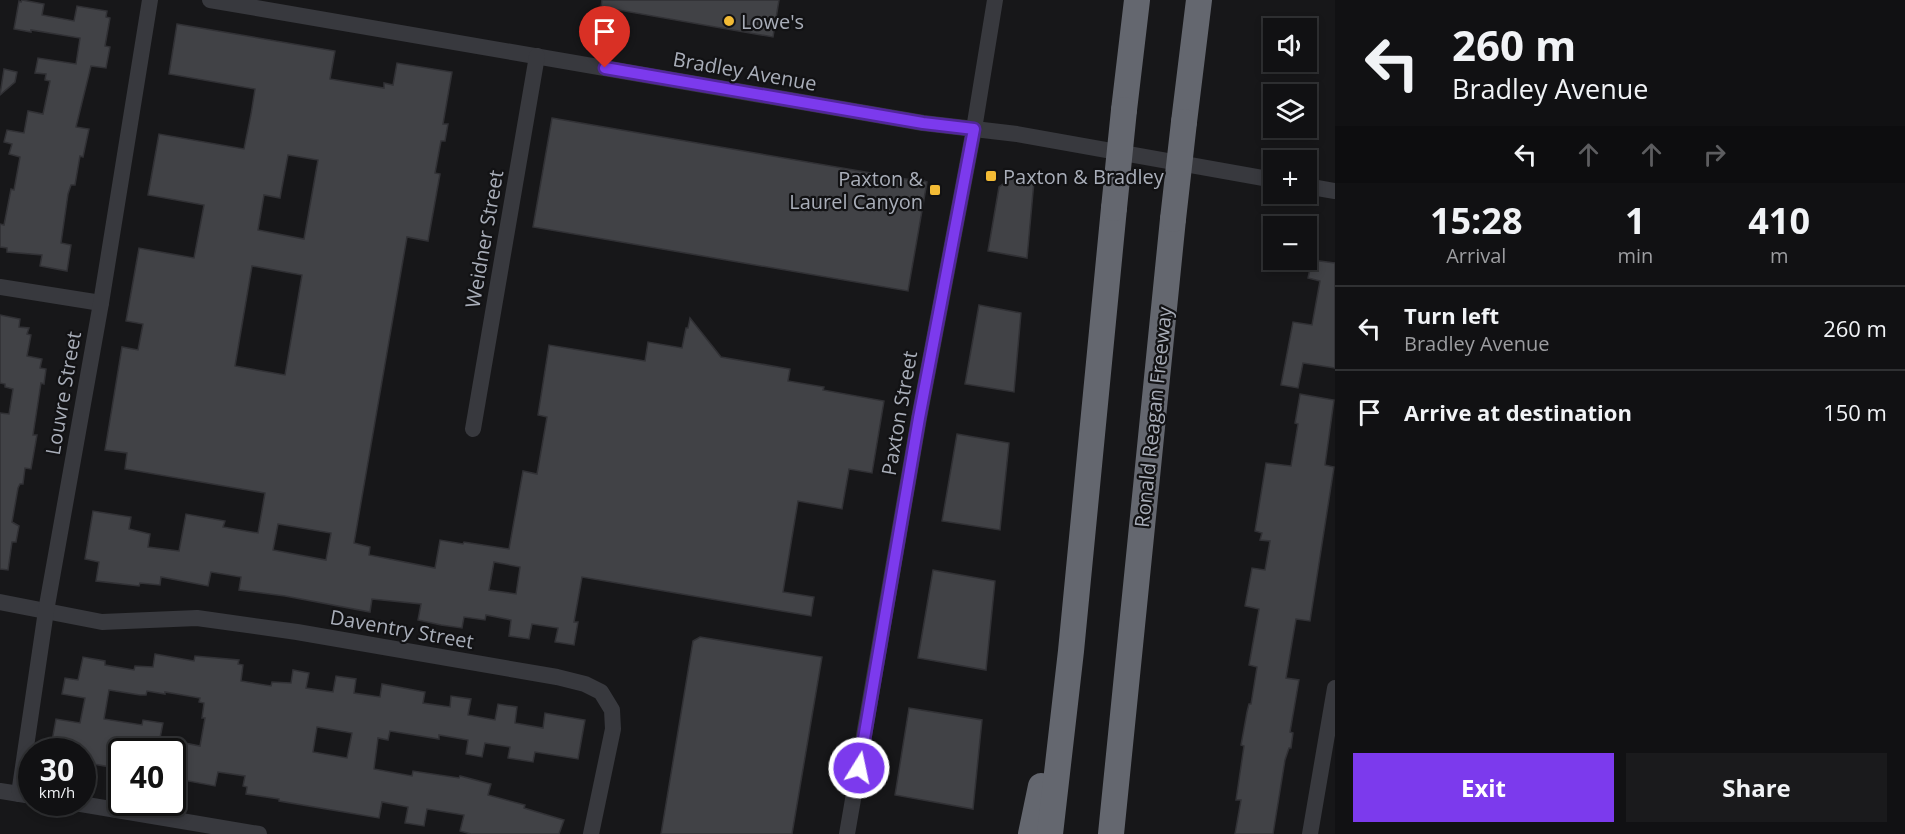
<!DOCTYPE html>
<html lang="en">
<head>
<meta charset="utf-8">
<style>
	:root { --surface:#111113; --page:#1a1a1c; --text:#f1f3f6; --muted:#9c9da0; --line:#303133; --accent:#7c3aed }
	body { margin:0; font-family:"Open Sans",sans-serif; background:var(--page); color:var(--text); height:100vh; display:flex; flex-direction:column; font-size:22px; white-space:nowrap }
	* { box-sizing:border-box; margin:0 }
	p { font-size:20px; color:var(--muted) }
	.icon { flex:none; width:33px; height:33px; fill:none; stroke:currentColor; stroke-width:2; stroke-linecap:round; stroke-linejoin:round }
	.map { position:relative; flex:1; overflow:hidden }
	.details { display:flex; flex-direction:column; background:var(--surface); width:570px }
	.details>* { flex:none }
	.banner { background:#111113; color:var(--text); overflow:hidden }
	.buttons { position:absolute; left:1263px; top:18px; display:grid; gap:12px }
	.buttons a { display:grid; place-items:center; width:54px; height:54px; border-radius:0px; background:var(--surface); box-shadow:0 3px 9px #0003,0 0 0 2px var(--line); font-size:30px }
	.speed { position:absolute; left:18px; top:738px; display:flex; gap:12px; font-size:30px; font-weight:700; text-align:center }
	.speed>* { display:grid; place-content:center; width:78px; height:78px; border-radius:50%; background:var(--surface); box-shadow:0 3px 9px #0003,0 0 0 2px var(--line); line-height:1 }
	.speed small { font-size:15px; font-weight:400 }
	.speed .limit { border:3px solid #111; border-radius:9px; background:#fff; color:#111 }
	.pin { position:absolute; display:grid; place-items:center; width:51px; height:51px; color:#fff; margin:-62px -26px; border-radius:50% 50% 50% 0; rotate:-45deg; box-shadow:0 0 6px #0007 }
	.pin .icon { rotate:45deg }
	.me { position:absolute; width:66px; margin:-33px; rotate:10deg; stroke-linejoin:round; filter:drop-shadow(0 0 4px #0008) }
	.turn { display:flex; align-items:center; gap:21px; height:126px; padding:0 18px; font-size:27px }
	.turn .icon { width:78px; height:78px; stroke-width:2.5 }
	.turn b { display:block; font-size:42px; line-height:51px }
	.lanes { display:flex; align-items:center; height:57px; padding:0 18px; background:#0003; justify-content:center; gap:30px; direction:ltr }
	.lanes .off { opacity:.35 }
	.eta { display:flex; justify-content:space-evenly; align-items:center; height:102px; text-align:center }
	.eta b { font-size:36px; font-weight:700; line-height:42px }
	.primary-button { display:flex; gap:12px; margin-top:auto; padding:12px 18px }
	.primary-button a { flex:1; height:69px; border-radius:0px; background:var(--accent); color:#fff; font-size:24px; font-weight:700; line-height:69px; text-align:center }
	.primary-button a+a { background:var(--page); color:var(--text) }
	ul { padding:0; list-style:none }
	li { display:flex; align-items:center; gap:18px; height:84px; padding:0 18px; border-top:2px solid var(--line) }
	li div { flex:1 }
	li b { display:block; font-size:22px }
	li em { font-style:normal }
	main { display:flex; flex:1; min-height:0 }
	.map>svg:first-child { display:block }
	.building { fill:#414246; stroke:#313135; stroke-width:1.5; fill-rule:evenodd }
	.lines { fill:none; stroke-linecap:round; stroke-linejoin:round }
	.minor { stroke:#38393e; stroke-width:16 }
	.highway { stroke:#64676f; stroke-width:26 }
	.highway-bridge { stroke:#64676f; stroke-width:26 }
	.route-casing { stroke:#51269a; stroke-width:15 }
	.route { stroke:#7c3aed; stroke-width:10 }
	.poi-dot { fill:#f3bb35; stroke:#121214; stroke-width:2 }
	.labels { text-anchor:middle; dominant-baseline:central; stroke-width:4.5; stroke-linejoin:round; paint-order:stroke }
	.poi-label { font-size:20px; fill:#a9aeb9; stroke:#121214; text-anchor:start }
	.street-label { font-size:20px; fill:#a9aeb9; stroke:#121214 }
</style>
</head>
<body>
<main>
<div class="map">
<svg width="1335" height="834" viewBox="0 0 1335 834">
	<rect width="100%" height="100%" fill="#171719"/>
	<g class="building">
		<polygon points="22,0 44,4 42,15 74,21 77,6 107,11 106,17 110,18 105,46 110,47 106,68 91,66 76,127 89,129 83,157 80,156 75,185 71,185 68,194 61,243 71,245 67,271 40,266 42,255 7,252 7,248 0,247 0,224 4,225 11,189 14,190 20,157 9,154 12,144 4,142 7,130 24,133 28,111 43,114 50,81 45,80 46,74 35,73 38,58 76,64 80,38 31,30 31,32 14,29 19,1 21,2"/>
		<polygon points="602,0 779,0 773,37 601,7"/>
		<path d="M 177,24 L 335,51 L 330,79 L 384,88 L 384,83 L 393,85 L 397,63 L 452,72 L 443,124 L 448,124 L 445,141 L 441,141 L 435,173 L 440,174 L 428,241 L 407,237 L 354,543 L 370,547 L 369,555 L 435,568 L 440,540 L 463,544 L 464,542 L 509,549 L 523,471 L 537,474 L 547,417 L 538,415 L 549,345 L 645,361 L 648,342 L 682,348 L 686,328 L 688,328 L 690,318 L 721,357 L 790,369 L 788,381 L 824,387 L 823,390 L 884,401 L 872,473 L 849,469 L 842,509 L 798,501 L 783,592 L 814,597 L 811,616 L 582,577 L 574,622 L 578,622 L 574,645 L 555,642 L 558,628 L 532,624 L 529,639 L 509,636 L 511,620 L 486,615 L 485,620 L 464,617 L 462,628 L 441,625 L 418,620 L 421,604 L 372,599 L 370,612 L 285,596 L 239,590 L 241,577 L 211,572 L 208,586 L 161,577 L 160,585 L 140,583 L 139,586 L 96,581 L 99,562 L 85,559 L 93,511 L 131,517 L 129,529 L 150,534 L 148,547 L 179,551 L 186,514 L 225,521 L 223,527 L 258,533 L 265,493 L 125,469 L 127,453 L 105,450 L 122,347 L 138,350 L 143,324 L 126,321 L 139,248 L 194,258 L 204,205 L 148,195 L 159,134 L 244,149 L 251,114 L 255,89 L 169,74 ZM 288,155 L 318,160 L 304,239 L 258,230 L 264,195 L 280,198 ZM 252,266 L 302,275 L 285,375 L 235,366 ZM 278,524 L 331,533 L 326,560 L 273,550 ZM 494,562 L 520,567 L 516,594 L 489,590 Z"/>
		<polygon points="4,69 17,72 15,82 0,95"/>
		<polygon points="552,118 912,180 913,177 927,182 908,291 533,227"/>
		<polygon points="1012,177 1034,181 1027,258 988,251 999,187"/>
		<polygon points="1312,260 1335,263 1335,368 1303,363 1298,388 1281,385 1293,322 1312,325 1320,281 1308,278"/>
		<polygon points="979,305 1021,313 1014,392 965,384"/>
		<polygon points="0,315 20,319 19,327 29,328 27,334 31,335 27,356 42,359 40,368 46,369 44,384 41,383 33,435 37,435 31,469 25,468 23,484 20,484 18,488 12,522 19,526 16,542 12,542 8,570 0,569 0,413 9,414 13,389 5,387 5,384 0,383"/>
		<polygon points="1300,394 1334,400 1325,465 1334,467 1310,621 1296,619 1286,678 1299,680 1290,732 1293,733 1291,748 1289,748 1285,760 1273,834 1235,834 1241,800 1236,800 1244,746 1241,745 1247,712 1249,704 1251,704 1257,667 1249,665 1259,609 1245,606 1252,568 1265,570 1270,541 1260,540 1262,533 1255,531 1266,463 1291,466 1298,424 1295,423"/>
		<polygon points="957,434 1009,443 1000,530 942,521"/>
		<polygon points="933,570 995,581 986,670 918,658"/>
		<polygon points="700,637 822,657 792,834 661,834 693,641"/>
		<path d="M 155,654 L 194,661 L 195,656 L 239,660 L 238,664 L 243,665 L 241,681 L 271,686 L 272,682 L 291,683 L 293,670 L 309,673 L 306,688 L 333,692 L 336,676 L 356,679 L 354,693 L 380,697 L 382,684 L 425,692 L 423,703 L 450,707 L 451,696 L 471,699 L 468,715 L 495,720 L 498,704 L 517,707 L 515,723 L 543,728 L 545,713 L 585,720 L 578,759 L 535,752 L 533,762 L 508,758 L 510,747 L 485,743 L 482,757 L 466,754 L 468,740 L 439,735 L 439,739 L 390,731 L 388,740 L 378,738 L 374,769 L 412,776 L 413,771 L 459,778 L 460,776 L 491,784 L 488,795 L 525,805 L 524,808 L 564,820 L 559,834 L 471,834 L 460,831 L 464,815 L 427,809 L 424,826 L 405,823 L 408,807 L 382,802 L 379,818 L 279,801 L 279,799 L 246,794 L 247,787 L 243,786 L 245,776 L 218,772 L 215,786 L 172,778 L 172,752 L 122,752 L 122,769 L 82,762 L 82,752 L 65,752 L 66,744 L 52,741 L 56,719 L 80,723 L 85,698 L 62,694 L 65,678 L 78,680 L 83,657 L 105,661 L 105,665 L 134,670 L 135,666 L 153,667 ZM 109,690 L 140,695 L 146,695 L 147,691 L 165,694 L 165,692 L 200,698 L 199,702 L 204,703 L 202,718 L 205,718 L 200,746 L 160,738 L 163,723 L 143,720 L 142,725 L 104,719 ZM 317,727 L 352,733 L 347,758 L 313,752 Z"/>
		<polygon points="909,708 982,720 973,809 895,795"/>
	</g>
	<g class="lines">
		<g class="minor">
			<polyline points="210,0 923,123 1017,134 1274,180"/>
			<polyline points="1306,186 1335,191"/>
			<polyline points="0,287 101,303"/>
			<polyline points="473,429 537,56"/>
			<polyline points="0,602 102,622 197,618 297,632 557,677 585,684 601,692 612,710 613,729 591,834"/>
			<polyline points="0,791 32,796"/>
			<polyline points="19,794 46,611 101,303 150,0"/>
			<polyline points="69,802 259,834"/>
			<polyline points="847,834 919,418 974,129 995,0"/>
			<polyline points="1310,834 1335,688"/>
		</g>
		<g class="highway">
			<polyline points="1124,110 1137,0"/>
			<polyline points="1184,122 1199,0"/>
			<polyline points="1031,834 1041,786"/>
			<polyline points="1050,834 1071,651 1114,208"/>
			<polyline points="1111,834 1173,219"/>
		</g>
		<g class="highway-bridge">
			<polyline points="1114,208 1124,110"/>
			<polyline points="1173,219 1184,122"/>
		</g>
	</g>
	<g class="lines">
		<defs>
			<polyline id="route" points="605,68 923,123 974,129 919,418 859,768"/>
		</defs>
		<use href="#route" class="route-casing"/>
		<use href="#route" class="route"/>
	</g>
	<g class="poi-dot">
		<circle cx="729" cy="21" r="6"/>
		<rect x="985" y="170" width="12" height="12" rx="3"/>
		<rect x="929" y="184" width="12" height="12" rx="3"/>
	</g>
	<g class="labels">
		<g class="poi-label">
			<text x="741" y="21">Lowe's</text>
			<text x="1003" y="176">Paxton &amp; Bradley</text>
			<text x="923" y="178" text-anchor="end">Paxton &amp;<tspan x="923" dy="23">Laurel Canyon</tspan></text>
		</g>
		<g class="street-label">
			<text transform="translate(745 71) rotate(10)">Bradley Avenue</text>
			<text transform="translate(484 239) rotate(-80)">Weidner Street</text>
			<text transform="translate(63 393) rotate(-80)">Louvre Street</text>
			<text transform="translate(899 413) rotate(-80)">Paxton Street</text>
			<text transform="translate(1153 417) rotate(-84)">Ronald Reagan Freeway</text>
			<text transform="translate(402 629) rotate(10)">Daventry Street</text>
		</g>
	</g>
</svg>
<div class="buttons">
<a><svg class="icon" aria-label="sound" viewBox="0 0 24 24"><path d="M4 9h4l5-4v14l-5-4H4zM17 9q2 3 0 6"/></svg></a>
<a><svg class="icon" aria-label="layers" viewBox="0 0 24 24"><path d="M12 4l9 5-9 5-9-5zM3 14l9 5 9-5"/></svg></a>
<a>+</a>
<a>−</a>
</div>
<div class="speed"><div>30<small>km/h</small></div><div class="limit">40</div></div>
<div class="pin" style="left:605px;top:68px;background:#d93025"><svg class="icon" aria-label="arrive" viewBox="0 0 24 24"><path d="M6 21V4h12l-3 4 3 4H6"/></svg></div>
<svg class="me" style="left:859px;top:768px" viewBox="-20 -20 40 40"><circle r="17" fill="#7c3aed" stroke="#fff" stroke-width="3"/><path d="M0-11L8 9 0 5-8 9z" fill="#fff"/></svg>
</div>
<section class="details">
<div class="banner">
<div class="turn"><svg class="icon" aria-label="left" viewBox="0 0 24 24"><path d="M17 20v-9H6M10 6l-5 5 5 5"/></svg><div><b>260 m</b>Bradley Avenue</div></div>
<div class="lanes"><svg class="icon" aria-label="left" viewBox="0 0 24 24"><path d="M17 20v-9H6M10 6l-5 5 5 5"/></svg><svg class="icon off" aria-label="ahead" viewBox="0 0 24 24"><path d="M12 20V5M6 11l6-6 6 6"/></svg><svg class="icon off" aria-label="ahead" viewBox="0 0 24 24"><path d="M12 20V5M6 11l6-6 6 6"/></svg><svg class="icon off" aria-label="right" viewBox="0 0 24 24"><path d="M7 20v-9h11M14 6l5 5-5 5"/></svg></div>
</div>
<div class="eta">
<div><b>15:28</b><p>Arrival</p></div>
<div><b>1</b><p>min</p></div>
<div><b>410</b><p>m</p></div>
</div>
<ul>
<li><svg class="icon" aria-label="left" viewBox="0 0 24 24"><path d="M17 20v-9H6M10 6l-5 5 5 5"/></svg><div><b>Turn left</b><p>Bradley Avenue</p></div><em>260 m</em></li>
<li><svg class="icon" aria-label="arrive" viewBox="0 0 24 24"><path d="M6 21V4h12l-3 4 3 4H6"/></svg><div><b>Arrive at destination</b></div><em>150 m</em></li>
</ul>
<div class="primary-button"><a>Exit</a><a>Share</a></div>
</section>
</main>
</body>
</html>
